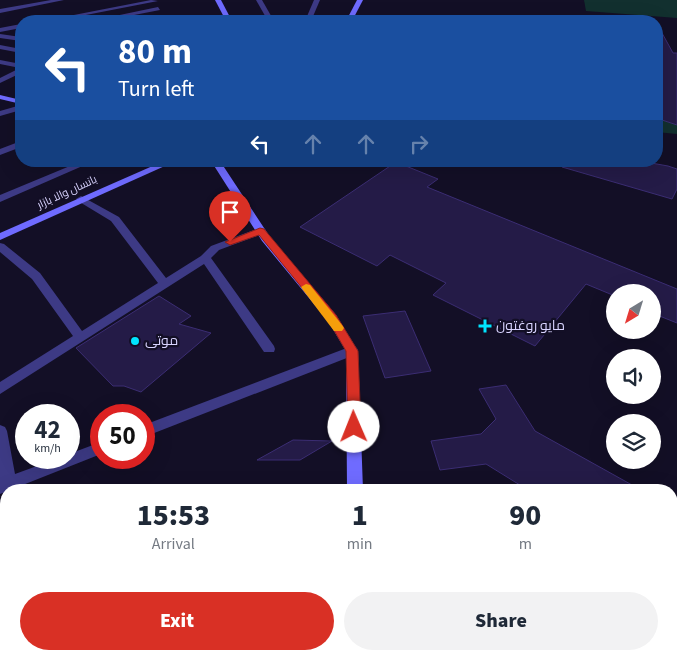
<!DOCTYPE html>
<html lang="en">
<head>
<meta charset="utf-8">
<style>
	:root { --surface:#fff; --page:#f2f2f3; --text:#1f2937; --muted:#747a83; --accent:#d93025 }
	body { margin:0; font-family:"Source Sans 3",Cairo,sans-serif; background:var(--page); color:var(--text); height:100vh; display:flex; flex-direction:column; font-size:19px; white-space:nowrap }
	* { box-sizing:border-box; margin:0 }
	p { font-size:16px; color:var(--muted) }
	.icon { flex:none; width:28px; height:28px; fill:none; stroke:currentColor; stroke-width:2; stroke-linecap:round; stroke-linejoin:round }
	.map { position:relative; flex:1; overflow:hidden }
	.sheet { position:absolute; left:0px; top:484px; width:678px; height:176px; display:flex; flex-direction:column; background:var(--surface); border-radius:20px 20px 0 0; box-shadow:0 5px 20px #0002 }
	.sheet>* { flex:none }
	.guide { position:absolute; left:15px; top:15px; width:648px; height:152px; border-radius:20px; box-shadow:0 5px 20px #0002; background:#1a4fa0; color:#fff; overflow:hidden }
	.needle { width:32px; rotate:218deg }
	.controls { position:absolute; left:606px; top:284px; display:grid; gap:10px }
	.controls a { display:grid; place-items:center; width:55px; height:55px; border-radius:50%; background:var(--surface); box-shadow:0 5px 20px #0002; font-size:25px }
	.speed { position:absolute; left:15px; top:404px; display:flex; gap:10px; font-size:25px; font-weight:700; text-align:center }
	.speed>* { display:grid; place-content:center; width:65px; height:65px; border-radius:50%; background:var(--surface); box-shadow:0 5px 20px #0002; line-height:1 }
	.speed small { font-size:12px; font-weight:400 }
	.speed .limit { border:8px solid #d22; background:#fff; color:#111 }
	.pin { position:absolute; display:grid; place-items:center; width:42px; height:42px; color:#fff; margin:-51px -21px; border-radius:50% 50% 50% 0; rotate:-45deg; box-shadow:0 0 5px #0007 }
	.pin .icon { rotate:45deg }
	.me { position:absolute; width:55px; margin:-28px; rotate:359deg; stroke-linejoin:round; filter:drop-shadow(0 0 4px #0008) }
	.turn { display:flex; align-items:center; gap:18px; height:105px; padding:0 20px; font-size:22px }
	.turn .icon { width:65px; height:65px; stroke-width:2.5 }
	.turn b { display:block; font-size:35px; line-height:42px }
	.lanes { display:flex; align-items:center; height:48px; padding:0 20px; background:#0003; justify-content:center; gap:25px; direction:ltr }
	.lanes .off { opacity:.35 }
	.eta { display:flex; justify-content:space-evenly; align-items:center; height:85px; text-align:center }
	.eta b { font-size:30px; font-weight:800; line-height:35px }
	.cta { display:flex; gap:10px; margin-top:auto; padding:10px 20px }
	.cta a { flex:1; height:58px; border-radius:30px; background:var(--accent); color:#fff; font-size:20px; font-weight:800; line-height:58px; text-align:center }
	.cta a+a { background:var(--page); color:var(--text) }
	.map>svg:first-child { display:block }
	.green { fill:#12302f }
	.building { fill:#241b47; stroke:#3b2d73 }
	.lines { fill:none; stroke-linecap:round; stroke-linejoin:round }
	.minor { fill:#3d3a85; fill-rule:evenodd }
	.secondary { fill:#6f6bff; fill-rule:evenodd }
	.route { fill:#d93025; stroke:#8d1f18 }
	.slow { fill:#f59e0b }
	.poi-dot { fill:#00e5ff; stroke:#130f26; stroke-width:2 }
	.labels { text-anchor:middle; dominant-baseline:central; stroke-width:4.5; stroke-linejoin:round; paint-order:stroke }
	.far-street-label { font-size:11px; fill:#d9d4ff; stroke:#130f26 }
	.poi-label { font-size:14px; fill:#d9d4ff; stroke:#130f26; text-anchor:start }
</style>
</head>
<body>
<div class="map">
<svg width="677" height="659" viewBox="0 0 677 659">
	<rect width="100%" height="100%" fill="#130f26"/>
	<g class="green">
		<polygon points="584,0 677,0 677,18 586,11"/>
		<polygon points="656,83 677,84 677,134 656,132"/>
	</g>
	<g class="building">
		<polygon points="656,22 673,53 677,53 677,125 656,118"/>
		<polygon points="563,161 640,161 668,166 677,169 677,189 672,199 562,167"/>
		<polygon points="396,162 438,179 427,187 677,289 677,323 652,313 652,292 615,292 615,296 586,284 535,346 433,295 446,283 390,255 377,266 300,227"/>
		<polygon points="159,296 191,316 179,324 211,333 141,392 124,386 113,386 76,348"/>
		<polygon points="405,311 431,371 385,378 363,316"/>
		<polygon points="506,385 535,431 641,490 528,490 486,464 440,470 431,441 481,434 496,419 479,389"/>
		<polygon points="293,440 332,441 300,460 257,460"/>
	</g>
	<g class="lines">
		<g class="minor">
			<polygon points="51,0 64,0 0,13 0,9"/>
			<polygon points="151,0 158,1 55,21 43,21"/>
			<polygon points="256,0 262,0 274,21 268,21"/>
			<polygon points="314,0 320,0 311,21 305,21"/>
			<polygon points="158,7 160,10 103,21 91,21"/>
			<polygon points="21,24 21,28 0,32 0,28"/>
			<polygon points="0,34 21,37 21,41 0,38"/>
			<polygon points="0,45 21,49 21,53 0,49"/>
			<polygon points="0,60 21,64 21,73 0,83 0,78 20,68 0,64"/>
			<polygon points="21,105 21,110 0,116 0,111"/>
			<polygon points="21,141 21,147 0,155 0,149"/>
			<polygon points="82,161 94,161 0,202 0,195"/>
			<polygon points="81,196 119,217 166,278 201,256 211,246 257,229 265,229 266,231 265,233 219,250 211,258 274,346 275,349 274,352 264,352 204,264 0,394 0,382 73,336 32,279 0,252 0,243 4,244 40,273 82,331 158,283 111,221 78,201 76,199"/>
			<polygon points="352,346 357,348 358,351 357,354 144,437 144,425"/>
			<polygon points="0,425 5,427 7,431 15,474 59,458 69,458 69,454 101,442 101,454 0,494"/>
		</g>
		<g class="secondary">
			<polygon points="215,0 221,0 232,21 226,21"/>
			<polygon points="357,0 363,0 352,21 346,21"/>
			<polygon points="0,95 21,100 21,104 0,99"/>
			<polygon points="164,161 176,161 0,240 0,233"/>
			<polygon points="211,161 220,161 270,237 336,315 358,351 363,490 347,490 346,351 328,321 262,241"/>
			<polygon points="350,654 368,654 369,659 349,659"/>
		</g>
	</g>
	<polygon class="route" points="260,228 264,229 336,315 358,351 361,427 359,430 354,432 350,430 348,427 346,351 328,320 259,235 230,245 225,242"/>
	<polygon class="slow" points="306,284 310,285 342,325 344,328 342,331 334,331 303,290 301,287"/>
	<g class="poi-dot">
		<path d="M482.5 318.5h5v5h5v5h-5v5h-5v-5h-5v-5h5z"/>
		<circle cx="135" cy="341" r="5"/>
	</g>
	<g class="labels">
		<g class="far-street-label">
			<text transform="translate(67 192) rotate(-25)">بانساں والا بازار</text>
		</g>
		<g class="poi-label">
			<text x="496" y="326">مایو روغتون</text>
			<text x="145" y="341">موتی</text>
		</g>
	</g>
</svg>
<div class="controls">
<a><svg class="needle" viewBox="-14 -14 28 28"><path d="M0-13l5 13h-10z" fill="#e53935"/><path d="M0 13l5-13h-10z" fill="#747a83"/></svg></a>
<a><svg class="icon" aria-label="sound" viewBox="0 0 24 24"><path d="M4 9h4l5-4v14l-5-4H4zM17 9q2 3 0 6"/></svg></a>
<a><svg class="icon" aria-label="layers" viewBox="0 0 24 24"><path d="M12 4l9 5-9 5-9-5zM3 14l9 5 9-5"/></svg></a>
</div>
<div class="speed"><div>42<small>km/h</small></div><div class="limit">50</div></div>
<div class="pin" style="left:230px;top:242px;background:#d93025"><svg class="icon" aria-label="arrive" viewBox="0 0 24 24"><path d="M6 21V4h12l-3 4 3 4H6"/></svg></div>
<svg class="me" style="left:354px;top:427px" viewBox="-20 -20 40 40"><circle r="19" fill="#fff"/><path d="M0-13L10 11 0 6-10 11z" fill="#d93025"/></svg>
<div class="guide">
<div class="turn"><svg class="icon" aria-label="left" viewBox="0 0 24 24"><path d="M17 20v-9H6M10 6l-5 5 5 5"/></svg><div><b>80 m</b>Turn left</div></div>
<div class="lanes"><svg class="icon" aria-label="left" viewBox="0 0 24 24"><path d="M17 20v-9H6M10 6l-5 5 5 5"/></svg><svg class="icon off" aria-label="ahead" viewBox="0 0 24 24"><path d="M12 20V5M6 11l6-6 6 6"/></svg><svg class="icon off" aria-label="ahead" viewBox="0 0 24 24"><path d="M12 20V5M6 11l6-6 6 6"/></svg><svg class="icon off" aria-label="right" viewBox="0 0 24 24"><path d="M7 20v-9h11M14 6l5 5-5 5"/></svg></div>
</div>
<section class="sheet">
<div class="eta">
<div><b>15:53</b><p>Arrival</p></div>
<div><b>1</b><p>min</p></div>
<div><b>90</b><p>m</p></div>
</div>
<div class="cta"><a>Exit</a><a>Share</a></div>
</section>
</div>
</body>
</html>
